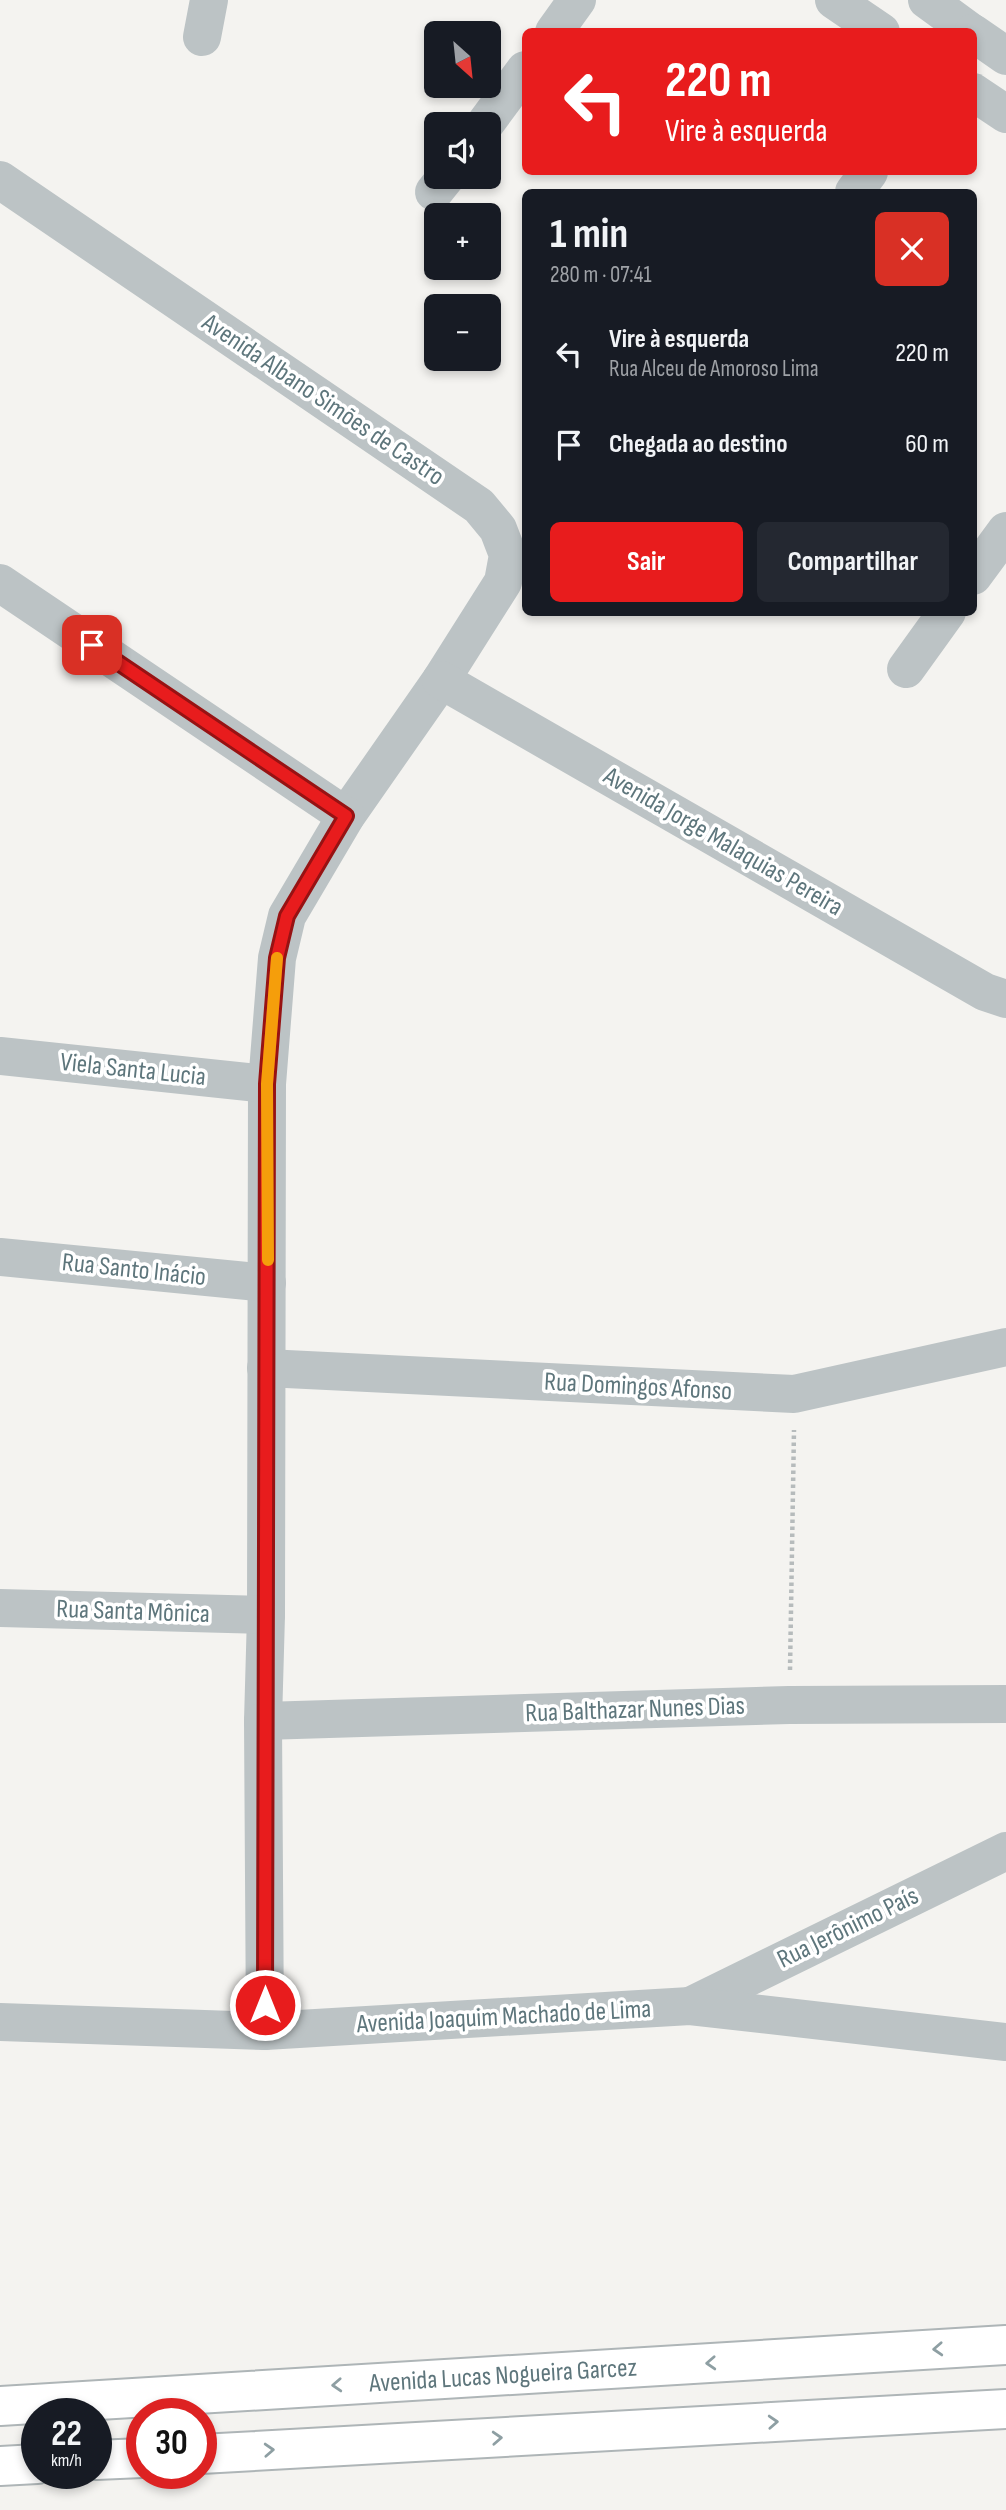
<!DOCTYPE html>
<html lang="pt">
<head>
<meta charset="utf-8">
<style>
	:root { --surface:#171b24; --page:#242831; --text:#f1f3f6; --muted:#9ea1a6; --accent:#e81c1d }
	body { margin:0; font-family:"Sofia Sans Condensed",sans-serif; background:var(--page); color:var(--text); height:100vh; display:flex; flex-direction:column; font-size:26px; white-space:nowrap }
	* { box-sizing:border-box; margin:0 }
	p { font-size:23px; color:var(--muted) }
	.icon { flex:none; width:38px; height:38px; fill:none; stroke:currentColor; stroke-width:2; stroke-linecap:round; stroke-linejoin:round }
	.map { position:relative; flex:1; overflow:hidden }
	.panel { position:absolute; left:522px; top:189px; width:455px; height:427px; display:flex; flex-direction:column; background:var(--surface); border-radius:10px; box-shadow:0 4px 10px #0003 }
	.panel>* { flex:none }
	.banner { position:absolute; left:522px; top:28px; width:455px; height:147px; border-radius:10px; box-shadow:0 4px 10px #0003; background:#e81c1d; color:#fff; overflow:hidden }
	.needle { width:46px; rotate:153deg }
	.fabs { position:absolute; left:424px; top:21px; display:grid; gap:14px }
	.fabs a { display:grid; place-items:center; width:77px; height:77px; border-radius:10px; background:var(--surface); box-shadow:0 4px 10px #0003; font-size:35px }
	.speed { position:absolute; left:21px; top:2398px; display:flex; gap:14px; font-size:35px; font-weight:700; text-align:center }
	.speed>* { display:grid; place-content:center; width:91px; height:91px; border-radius:50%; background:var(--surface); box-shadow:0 4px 10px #0003; line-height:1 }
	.speed small { font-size:18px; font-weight:400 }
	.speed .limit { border:10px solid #d22; background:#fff; color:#111 }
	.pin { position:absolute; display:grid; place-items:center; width:60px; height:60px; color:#fff; margin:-30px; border-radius:14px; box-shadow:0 4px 10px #0006 }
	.me { position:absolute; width:77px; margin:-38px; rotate:0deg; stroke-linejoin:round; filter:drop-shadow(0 0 5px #0008) }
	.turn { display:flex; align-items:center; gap:24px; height:147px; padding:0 28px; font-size:32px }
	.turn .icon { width:91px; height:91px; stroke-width:2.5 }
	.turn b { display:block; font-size:49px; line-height:60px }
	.round { display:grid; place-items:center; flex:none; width:74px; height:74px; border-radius:10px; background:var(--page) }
	.summary { display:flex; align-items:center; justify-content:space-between; height:119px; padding:0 28px }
	h1 { font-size:42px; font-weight:700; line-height:52px }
	.cta { display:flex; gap:14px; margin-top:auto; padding:14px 28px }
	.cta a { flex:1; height:80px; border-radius:10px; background:var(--accent); color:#fff; font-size:28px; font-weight:700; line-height:80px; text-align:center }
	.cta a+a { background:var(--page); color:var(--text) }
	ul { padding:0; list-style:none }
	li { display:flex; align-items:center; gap:21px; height:91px; padding:0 28px }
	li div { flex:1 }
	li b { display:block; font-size:26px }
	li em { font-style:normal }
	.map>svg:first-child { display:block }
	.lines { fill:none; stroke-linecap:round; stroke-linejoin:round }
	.major-casing { stroke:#aeb5b7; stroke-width:42 }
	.path { stroke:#b6bbbc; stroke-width:4.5; stroke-dasharray:3.5 3.5; stroke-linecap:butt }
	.minor { stroke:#bcc3c5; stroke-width:38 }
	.major { stroke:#fff; stroke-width:38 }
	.oneway { stroke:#8e9fa3 }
	.route-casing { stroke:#971213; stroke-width:18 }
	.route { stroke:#e81c1d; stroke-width:12 }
	.slow { stroke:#f59e0b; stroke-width:12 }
	.labels { text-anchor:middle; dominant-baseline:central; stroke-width:7; stroke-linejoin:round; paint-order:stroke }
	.street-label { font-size:26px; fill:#5e767c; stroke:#fff }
</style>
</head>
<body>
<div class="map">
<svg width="1006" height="2510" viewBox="0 0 1006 2510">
	<rect width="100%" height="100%" fill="#f4f3f0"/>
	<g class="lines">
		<defs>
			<g id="major">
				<path id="s1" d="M 0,2406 L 1006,2345"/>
				<polyline points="201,2454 1006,2409"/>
				<polyline points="96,2460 142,2458"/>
				<polyline points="0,2466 37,2464"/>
			</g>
		</defs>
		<use href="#major" class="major-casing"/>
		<polyline class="path" points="790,1670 794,1430"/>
		<g class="minor">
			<polyline points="834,0 881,32"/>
			<polyline points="927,0 971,32"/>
			<polyline points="554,32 577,0"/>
			<polyline points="973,33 1006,56"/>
			<polyline points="202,37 209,0"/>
			<polyline points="973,92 1006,114"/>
			<polyline points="485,124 525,70"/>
			<polyline points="0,180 479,506 498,529 508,555 503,582 441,680 346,816 287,916 277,958 267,1084 266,1615 263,1721 265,2031"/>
			<polyline points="434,192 446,177"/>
			<polyline points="854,192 869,172"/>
			<polyline points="973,576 1006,531"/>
			<polyline points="0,583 346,816"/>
			<polyline points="906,669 947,612"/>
			<polyline points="441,680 985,992 1006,999"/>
			<polyline points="0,1056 267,1084"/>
			<polyline points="0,1257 267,1283"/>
			<polyline points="266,1368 794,1394 1006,1347"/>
			<polyline points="0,1608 266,1615"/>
			<polyline points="263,1721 789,1705 1006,1704"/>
			<polyline points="690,2006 1006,1851"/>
			<polyline points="0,2022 265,2031 690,2006 1006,2042"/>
		</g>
		<use href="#major" class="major"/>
	</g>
	<defs><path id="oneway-chevron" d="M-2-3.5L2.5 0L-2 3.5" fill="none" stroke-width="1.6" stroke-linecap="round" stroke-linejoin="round" transform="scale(1.75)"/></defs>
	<g class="oneway">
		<use href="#oneway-chevron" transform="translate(938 2349) rotate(177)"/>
		<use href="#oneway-chevron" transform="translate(711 2363) rotate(177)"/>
		<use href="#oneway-chevron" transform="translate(337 2385) rotate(177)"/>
		<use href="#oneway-chevron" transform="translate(773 2422) rotate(-3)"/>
		<use href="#oneway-chevron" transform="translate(497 2438) rotate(-3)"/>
		<use href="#oneway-chevron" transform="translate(269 2450) rotate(-3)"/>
	</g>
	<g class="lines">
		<defs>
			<polyline id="route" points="92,645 346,816 287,916 277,958 267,1084 265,2005"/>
		</defs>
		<use href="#route" class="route-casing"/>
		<use href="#route" class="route"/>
		<polyline class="slow" points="268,1260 267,1084 277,958"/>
	</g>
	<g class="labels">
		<g class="street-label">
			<text transform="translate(323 400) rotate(34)">Avenida Albano Simões de Castro</text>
			<text transform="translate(723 842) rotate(30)">Avenida Jorge Malaquias Pereira</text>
			<text transform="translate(133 1070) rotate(6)">Viela Santa Lucia</text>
			<text transform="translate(134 1270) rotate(6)">Rua Santo Inácio</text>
			<text transform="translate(638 1387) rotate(3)">Rua Domingos Afonso</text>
			<text transform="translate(133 1612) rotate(2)">Rua Santa Mônica</text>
			<text transform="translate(635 1710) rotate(-2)">Rua Balthazar Nunes Dias</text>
			<text transform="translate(848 1928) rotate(-26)">Rua Jerônimo País</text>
			<text transform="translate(504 2017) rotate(-3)">Avenida Joaquim Machado de Lima</text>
			<text stroke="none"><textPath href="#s1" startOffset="504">Avenida Lucas Nogueira Garcez</textPath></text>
		</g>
	</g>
</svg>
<div class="fabs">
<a><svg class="needle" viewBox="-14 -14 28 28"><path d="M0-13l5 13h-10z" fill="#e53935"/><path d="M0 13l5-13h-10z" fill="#9ea1a6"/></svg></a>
<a><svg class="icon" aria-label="sound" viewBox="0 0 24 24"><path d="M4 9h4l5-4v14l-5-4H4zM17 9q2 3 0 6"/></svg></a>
<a>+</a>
<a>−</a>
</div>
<div class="speed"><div>22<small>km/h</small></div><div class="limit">30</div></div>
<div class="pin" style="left:92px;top:645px;background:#d93025"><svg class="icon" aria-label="arrive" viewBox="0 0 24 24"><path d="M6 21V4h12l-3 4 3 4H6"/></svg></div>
<svg class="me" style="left:265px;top:2005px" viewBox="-20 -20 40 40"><circle r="17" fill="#e81c1d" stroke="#fff" stroke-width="3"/><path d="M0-11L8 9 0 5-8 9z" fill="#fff"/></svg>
<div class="banner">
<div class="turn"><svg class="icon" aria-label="left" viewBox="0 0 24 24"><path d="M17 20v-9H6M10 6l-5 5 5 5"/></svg><div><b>220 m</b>Vire à esquerda</div></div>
</div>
<section class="panel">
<div class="summary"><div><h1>1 min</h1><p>280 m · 07:41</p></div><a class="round" style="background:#d93025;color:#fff"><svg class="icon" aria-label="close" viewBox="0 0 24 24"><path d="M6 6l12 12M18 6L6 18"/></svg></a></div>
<ul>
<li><svg class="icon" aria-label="left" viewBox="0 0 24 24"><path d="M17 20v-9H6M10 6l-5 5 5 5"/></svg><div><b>Vire à esquerda</b><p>Rua Alceu de Amoroso Lima</p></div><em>220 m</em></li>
<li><svg class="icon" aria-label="arrive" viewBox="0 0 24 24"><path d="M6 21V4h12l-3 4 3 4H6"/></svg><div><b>Chegada ao destino</b></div><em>60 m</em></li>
</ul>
<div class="cta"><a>Sair</a><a>Compartilhar</a></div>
</section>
</div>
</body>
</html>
